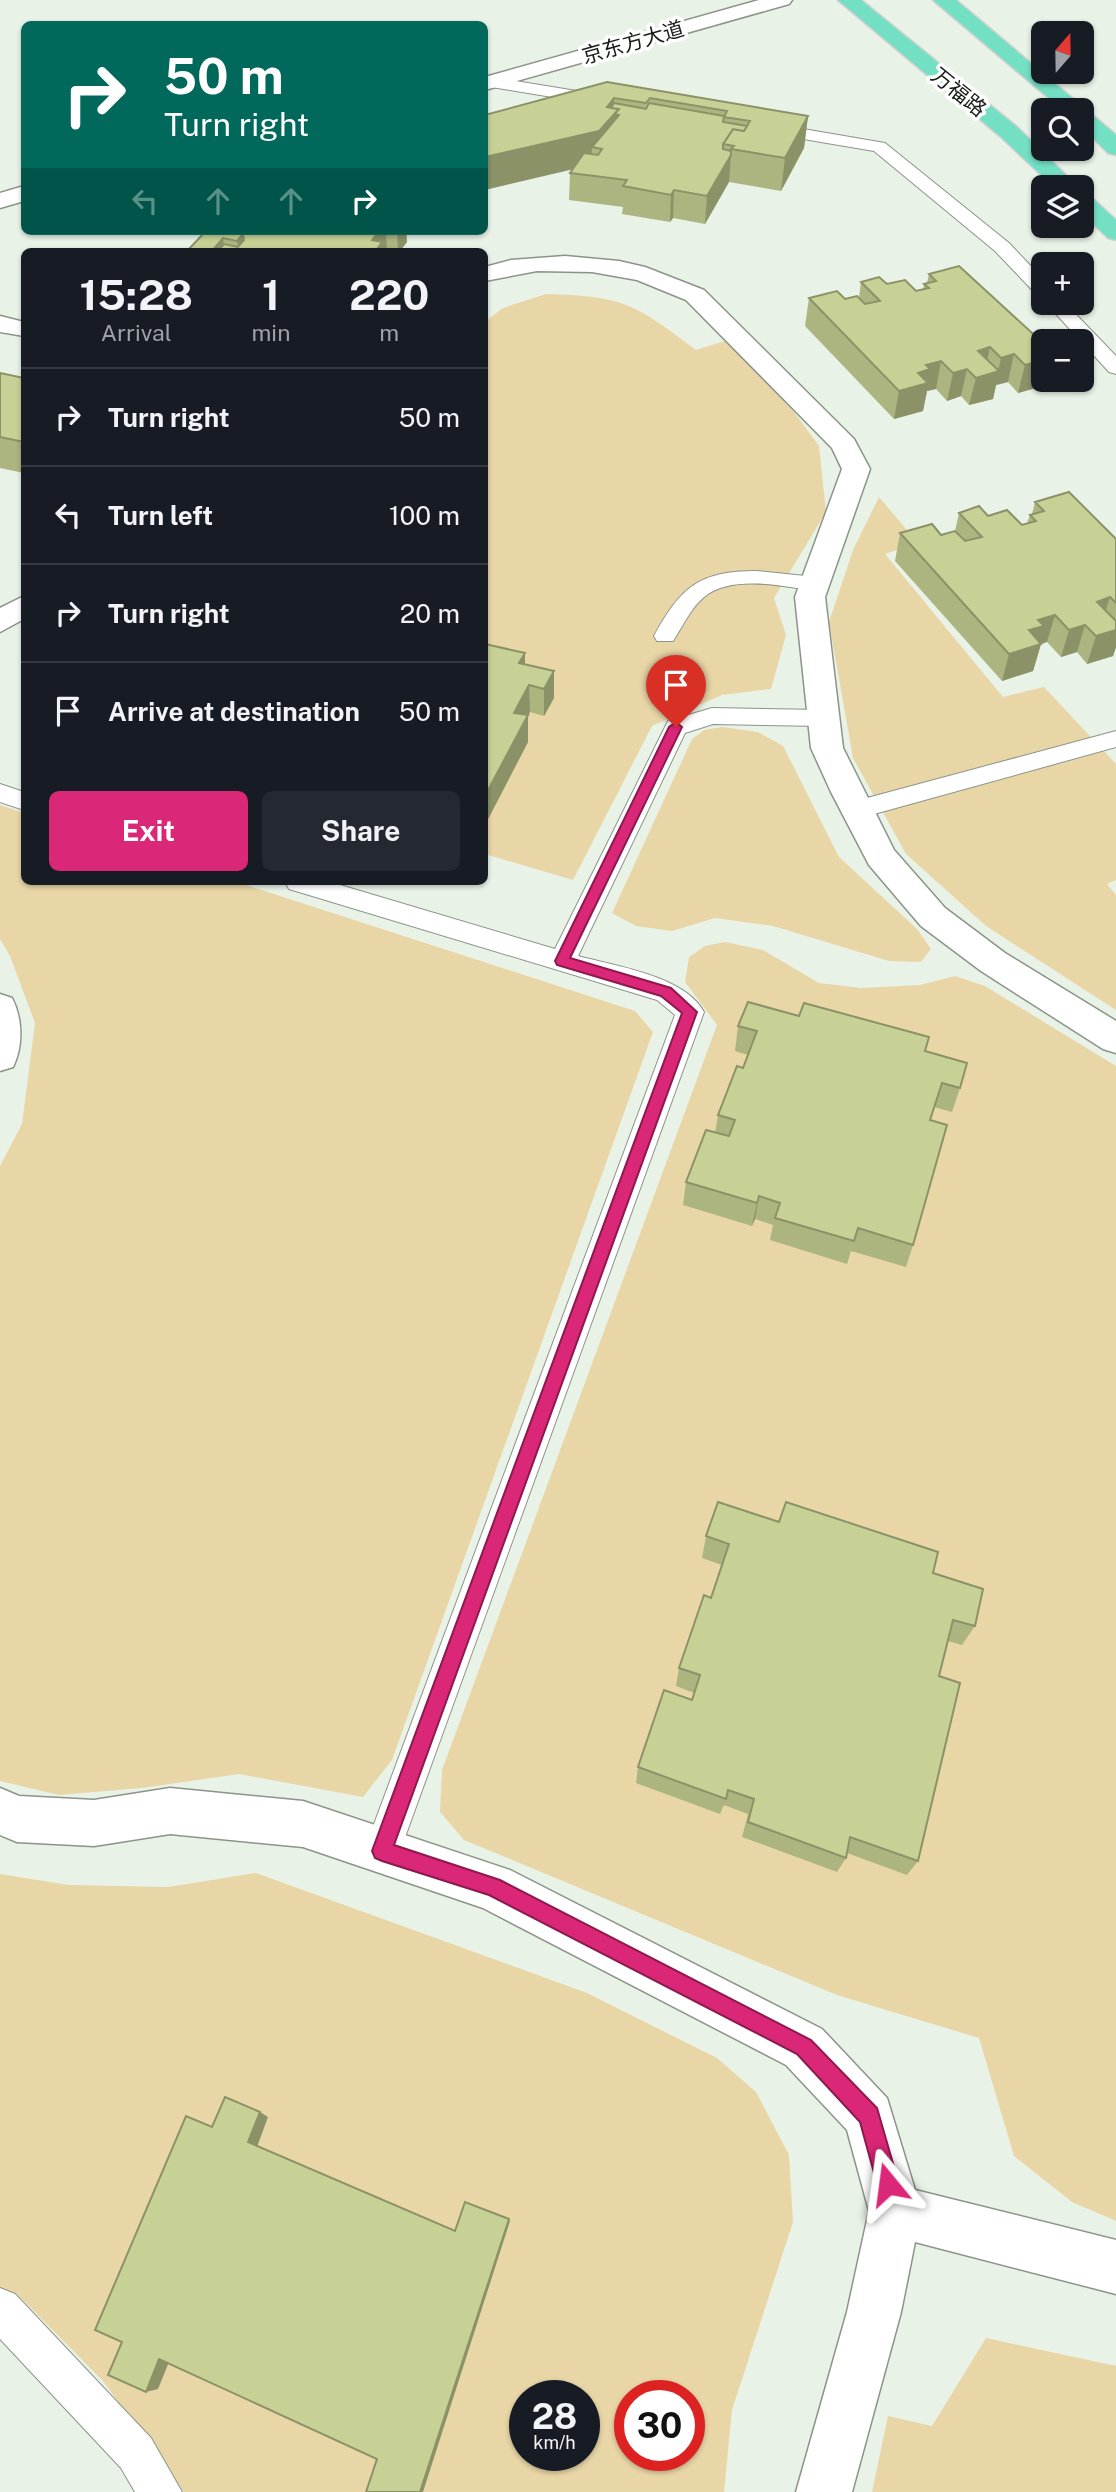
<!DOCTYPE html>
<html lang="en">
<head>
<meta charset="utf-8">
<style>
	:root { --surface:#171b24; --page:#242831; --text:#f1f3f6; --muted:#9ea1a6; --line:#363941; --accent:#db2777 }
	body { margin:0; font-family:"Public Sans","Noto Sans SC",sans-serif; background:var(--page); color:var(--text); height:100vh; display:flex; flex-direction:column; font-size:26px; white-space:nowrap }
	* { box-sizing:border-box; margin:0 }
	p { font-size:23px; color:var(--muted) }
	.icon { flex:none; width:38px; height:38px; fill:none; stroke:currentColor; stroke-width:2; stroke-linecap:round; stroke-linejoin:round }
	.map { position:relative; flex:1; overflow:hidden }
	.side { position:absolute; left:21px; top:248px; width:467px; height:637px; display:flex; flex-direction:column; background:var(--surface); border-radius:10px; box-shadow:0 2px 5px #0004 }
	.side>* { flex:none }
	.hud { position:absolute; left:21px; top:21px; width:467px; height:214px; border-radius:10px; box-shadow:0 2px 5px #0004; background:#00695c; color:#fff; overflow:hidden }
	.needle { width:46px; rotate:20deg }
	.buttons { position:absolute; left:1031px; top:21px; display:grid; gap:14px }
	.buttons a { display:grid; place-items:center; width:63px; height:63px; border-radius:10px; background:var(--surface); box-shadow:0 2px 5px #0004; font-size:35px }
	.speed { position:absolute; left:509px; top:2380px; display:flex; gap:14px; font-size:35px; font-weight:700; text-align:center }
	.speed>* { display:grid; place-content:center; width:91px; height:91px; border-radius:50%; background:var(--surface); box-shadow:0 2px 5px #0004; line-height:1 }
	.speed small { font-size:18px; font-weight:400 }
	.speed .limit { border:10px solid #d22; background:#fff; color:#111 }
	.pin { position:absolute; display:grid; place-items:center; width:60px; height:60px; color:#fff; margin:-72px -30px; border-radius:50% 50% 50% 0; rotate:-45deg; box-shadow:0 0 7px #0007 }
	.pin .icon { rotate:45deg }
	.me { position:absolute; width:77px; margin:-38px; rotate:344deg; stroke-linejoin:round; filter:drop-shadow(0 0 5px #0008) }
	.turn { display:flex; align-items:center; gap:24px; height:147px; padding:0 28px; font-size:32px }
	.turn .icon { width:91px; height:91px; stroke-width:2.5 }
	.turn b { display:block; font-size:49px; line-height:60px }
	.lanes { display:flex; align-items:center; height:66px; padding:0 28px; background:#0003; justify-content:center; gap:35px; direction:ltr }
	.lanes .off { opacity:.35 }
	.eta { display:flex; justify-content:space-evenly; align-items:center; height:119px; text-align:center }
	.eta b { font-size:42px; font-weight:700; line-height:49px }
	.cta { display:flex; gap:14px; margin-top:auto; padding:14px 28px }
	.cta a { flex:1; height:80px; border-radius:10px; background:var(--accent); color:#fff; font-size:28px; font-weight:700; line-height:80px; text-align:center }
	.cta a+a { background:var(--page); color:var(--text) }
	ul { padding:0; list-style:none }
	li { display:flex; align-items:center; gap:21px; height:98px; padding:0 28px; border-top:2px solid var(--line) }
	li div { flex:1 }
	li b { display:block; font-size:26px }
	li em { font-style:normal }
	.map>svg:first-child { display:block }
	.green { fill:#e9d6a7; fill-rule:evenodd }
	.lines { fill:none; stroke-linecap:round; stroke-linejoin:round }
	.service-casing { stroke:#8c948a; stroke-width:2 }
	.minor-casing { stroke:#8c948a; stroke-width:3 }
	.secondary-casing { stroke:#8c948a; stroke-width:3 }
	.primary-casing { stroke:#d1d1d1; stroke-width:3 }
	.service { fill:#fff; fill-rule:evenodd }
	.minor { fill:#fff; fill-rule:evenodd }
	.secondary { fill:#fff; fill-rule:evenodd }
	.primary { fill:#73e0c4; fill-rule:evenodd }
	.wall { fill:#acb480 }
	.shaded-wall { fill:#8c9268 }
	.building { fill:#c8d195; stroke:#8c9268; stroke-width:2 }
	.route { fill:#db2777; stroke:#8e194d; stroke-width:2 }
	.labels { text-anchor:middle; dominant-baseline:central; stroke-width:7; stroke-linejoin:round; paint-order:stroke }
	.far-street-label { font-size:21px; fill:#181b18; stroke:#fff }
</style>
</head>
<body>
<div class="map">
<svg width="1116" height="2492" viewBox="0 0 1116 2492">
	<rect width="100%" height="100%" fill="#e9f2e7"/>
	<g class="green">
		<path d="M 546,294 C 624,296 635,304 696,350 L 725,341 L 794,412 L 819,446 L 826,512 L 774,598 L 786,635 L 771,689 L 722,695 L 652,726 L 573,880 L 485,854 L 485,322 L 503,308 Z"/>
		<polygon points="879,497 918,543 885,554 1003,697 1044,687 1116,764 1116,880 1107,884 1116,895 1116,1010 986,926 906,854 853,758 829,622 853,550"/>
		<polygon points="722,727 758,732 783,746 839,857 917,929 931,949 921,962 889,961 773,926 715,918 672,931 636,926 612,913 692,739 704,730"/>
		<polygon points="0,805 24,813 24,882 237,882 635,1011 653,1032 392,1760 363,1797 239,1774 142,1788 59,1795 0,1781 0,1166 22,1124 35,1023 10,956 0,939"/>
		<polygon points="725,942 763,950 819,983 861,988 920,985 955,976 985,986 1116,1066 1116,2221 1072,2202 1014,2156 979,2038 837,1995 464,1840 440,1812 442,1770 717,1025 685,982 689,957 705,946"/>
		<path d="M 256,1873 L 587,1993 L 717,2058 L 756,2092 L 789,2155 L 793,2222 L 732,2410 L 724,2492 L 184,2492 L 103,2381 L 17,2294 L 0,2288 L 0,1874 L 69,1885 L 168,1887 ZM 525,2396 L 584,2396 L 584,2455 L 525,2455 ZM 630,2396 L 690,2396 L 690,2455 L 630,2455 Z"/>
		<polygon points="986,2338 1116,2366 1116,2492 872,2492 888,2416 932,2426"/>
	</g>
	<g class="lines">
		<defs>
			<g id="service">
				<polygon points="491,77 601,95 610,100 601,105 485,86 485,79"/>
				<polygon points="768,123 885,143 1009,243 1043,279 1043,296 1036,294 995,251 874,151 762,132 759,128 762,124"/>
				<polygon points="1046,303 1065,303 1116,356 1116,374 1109,372"/>
				<path d="M 757,571 L 815,577 L 823,579 L 826,584 L 823,589 L 815,591 C 783,586 731,574 704,597 C 690,609 683,626 673,641 L 657,641 L 654,636 C 681,587 699,571 757,571 Z"/>
				<path d="M 712,708 L 824,710 L 832,712 L 836,718 L 832,724 L 824,726 L 713,724 L 685,733 L 578,956 C 615,966 685,976 704,1012 L 400,1851 L 395,1864 L 382,1869 L 369,1864 L 364,1851 L 675,1015 L 657,1000 L 289,889 L 285,882 L 330,882 L 555,949 L 668,721 Z"/>
				<polygon points="1116,731 1116,747 856,819 847,816 844,810 847,804 856,801"/>
				<polygon points="0,784 24,792 24,810 0,802"/>
				<polygon points="0,2288 15,2294 151,2438 182,2492 135,2492 121,2468 0,2339"/>
			</g>
			<g id="minor">
				<polygon points="565,256 619,261 645,267 704,290 854,439 870,469 825,597 843,748 894,850 945,908 1005,953 1116,1021 1116,1053 1103,1049 981,971 921,926 869,865 831,792 811,748 795,597 842,469 832,448 686,300 637,280 592,272 537,271 485,281 485,267 511,260"/>
				<polygon points="0,316 24,322 24,336 0,332"/>
				<polygon points="24,596 24,619 0,632 0,608"/>
				<path d="M 0,994 L 12,998 C 23,1019 23,1047 13,1067 L 0,1071 Z"/>
				<polygon points="0,1788 19,1796 94,1800 170,1788 303,1801 510,1870 822,2029 887,2098 915,2190 1116,2240 1116,2294 915,2242 901,2312 852,2492 796,2492 847,2312 869,2211 847,2130 786,2065 483,1908 303,1847 170,1834 94,1846 17,1842 0,1835"/>
			</g>
			<g id="secondary">
				<polygon points="759,0 792,0 789,4 485,90 485,77"/>
				<polygon points="24,186 24,201 0,208 0,193"/>
			</g>
			<g id="primary">
				<polygon points="838,0 861,0 1017,127 1078,187 1054,187 1001,137"/>
				<polygon points="933,0 956,0 1116,135 1116,155 1108,153 1082,127 1082,110 1063,110"/>
				<polygon points="1082,194 1090,196 1116,220 1116,240 1108,238 1082,213"/>
			</g>
		</defs>
		<use href="#service" class="service-casing"/>
		<use href="#minor" class="minor-casing"/>
		<use href="#secondary" class="secondary-casing"/>
		<use href="#primary" class="primary-casing"/>
		<use href="#service" class="service"/>
		<use href="#minor" class="minor"/>
		<use href="#secondary" class="secondary"/>
		<use href="#primary" class="primary"/>
	</g>
	<g class="wall">
		<polygon points="607,82 808,116 804,148 781,191 729,182 705,224 673,218 670,222 622,214 623,207 569,200 570,173"/>
		<polygon points="206,231 406,231 407,242 399,252 387,251 186,252"/>
		<polygon points="929,274 1050,384 1018,393 1008,382 996,385 993,399 969,405 961,396 947,401 936,389 927,391 923,411 894,419 805,326 809,298 845,299 859,298 861,282 887,284 916,291 923,290 924,284 927,283"/>
		<polygon points="0,373 24,378 24,473 0,468"/>
		<polygon points="1035,502 1116,539 1116,647 1113,656 1087,664 1077,652 1061,657 1047,642 1041,644 1033,671 1002,681 895,561 900,533 941,535 955,531 959,513 988,516 1022,525 1027,523 1030,515 1032,514"/>
		<polygon points="485,644 525,653 525,664 554,698 544,716 530,712 528,716 528,742 485,825"/>
		<polygon points="738,1026 925,1051 960,1088 952,1112 934,1107 930,1120 913,1245 906,1267 851,1251 847,1264 770,1240 773,1225 755,1219 752,1226 683,1205 686,1182 715,1133 718,1115 743,1068 748,1055 735,1051"/>
		<polygon points="706,1536 933,1573 975,1626 962,1645 948,1641 939,1676 918,1861 907,1875 847,1853 846,1858 837,1872 742,1837 748,1814 724,1805 720,1814 636,1783 638,1767 692,1700 694,1693 676,1686 679,1668 711,1598 722,1565 702,1558"/>
	</g>
	<g class="shaded-wall">
		<polygon points="614,98 614,114 619,109 618,142 602,149 592,147 591,165 485,190 485,157 607,107"/>
		<polygon points="808,116 804,148 781,191 785,158"/>
		<polygon points="731,155 729,182 705,224 707,196"/>
		<polygon points="674,190 673,218 670,222 671,195"/>
		<polygon points="234,231 272,231 239,252 237,241 233,232"/>
		<polygon points="379,231 386,231 387,252 373,252 372,240"/>
		<polygon points="397,231 406,231 407,242 399,252 398,252"/>
		<polygon points="223,238 225,252 211,252"/>
		<polygon points="990,347 984,375 978,351"/>
		<polygon points="1014,354 1008,382 996,385 993,399 969,405 976,378 998,371 1001,358"/>
		<polygon points="1043,360 1043,380 1051,380 1050,384 1018,393 1025,365"/>
		<polygon points="941,361 936,389 927,391 923,411 894,419 899,391 926,365"/>
		<polygon points="967,369 961,396 947,401 953,373"/>
		<polygon points="1110,597 1101,625 1088,629 1097,602"/>
		<polygon points="1055,615 1047,642 1041,644 1033,671 1002,681 1009,654 1038,620"/>
		<polygon points="1085,625 1077,652 1061,657 1069,630"/>
		<polygon points="1116,630 1116,647 1113,656 1087,664 1096,636"/>
		<polygon points="525,653 525,681 519,663"/>
		<polygon points="554,671 554,698 544,716 544,689"/>
		<polygon points="529,685 530,712 528,716 528,742 485,825 485,796 514,713"/>
		<polygon points="759,1196 755,1219 752,1226 757,1203"/>
		<polygon points="260,2112 268,2117 257,2147 248,2142"/>
		<polygon points="509,2219 510,2221 423,2492 420,2492"/>
		<polygon points="171,2357 158,2389 146,2392 159,2359"/>
	</g>
	<g class="building">
		<polygon points="607,82 808,116 785,158 731,149 734,146 723,144 733,129 744,131 750,121 724,117 727,111 650,98 646,103 614,98 607,107 619,109 599,131 485,157 485,115"/>
		<polygon points="614,103 646,109 649,103 724,116 723,122 747,126 744,131 733,129 723,144 723,149 731,151 731,155 707,196 674,190 671,195 623,186 627,180 570,173 584,153 598,155 602,149 592,147 619,115 615,114 619,109 611,108"/>
		<polygon points="206,231 234,231 233,232 243,234 237,241 223,238 211,252 186,252"/>
		<polygon points="240,231 379,231 372,240 382,242 375,252 217,252 224,244 238,247 244,240 243,234 238,233"/>
		<polygon points="959,266 1043,343 1043,360 1025,365 1014,354 1001,358 990,347 978,351 999,371 976,378 967,369 953,373 941,361 926,365 930,369 918,373 928,383 899,391 809,298 837,291 845,299 857,296 865,304 880,301 861,282 879,277 887,284 905,280 916,291 929,288 924,284 936,281 929,274"/>
		<polygon points="0,373 24,378 24,442 0,437"/>
		<polygon points="1069,492 1116,539 1116,603 1110,597 1097,602 1116,621 1116,630 1096,636 1085,625 1069,630 1055,615 1038,620 1044,626 1029,630 1041,644 1009,654 900,533 932,524 941,535 955,531 965,541 982,537 959,513 979,506 988,516 1007,510 1022,525 1036,521 1030,515 1044,511 1035,502"/>
		<polygon points="485,644 525,653 519,663 554,671 544,689 529,685 514,713 528,715 485,796"/>
		<polygon points="748,1002 799,1016 804,1003 929,1037 925,1051 967,1063 960,1088 942,1083 930,1120 947,1125 913,1245 858,1228 854,1241 775,1218 780,1203 759,1196 757,1203 686,1182 706,1130 729,1136 735,1120 718,1115 737,1066 743,1068 757,1031 738,1026"/>
		<polygon points="718,1502 779,1522 786,1502 938,1552 933,1573 983,1589 975,1626 953,1620 939,1676 960,1683 918,1861 850,1837 846,1858 748,1822 754,1799 728,1790 726,1799 638,1767 664,1690 692,1700 700,1675 679,1668 704,1595 711,1598 729,1544 706,1536"/>
		<polygon points="225,2097 260,2112 248,2142 455,2231 465,2202 509,2219 420,2492 366,2492 377,2459 159,2359 146,2392 108,2375 122,2342 95,2330 186,2116 212,2127"/>
	</g>
	<polygon class="route" points="676,722 682,727 570,958 671,988 697,1012 394,1845 500,1880 811,2040 877,2108 899,2184 895,2191 888,2195 880,2191 877,2184 860,2122 797,2054 489,1895 382,1861 375,1858 372,1851 682,1013 661,996 557,965 555,961 669,727"/>
	<g class="labels">
		<g class="far-street-label">
			<text transform="translate(633 42) rotate(-16)">京东方大道</text>
			<text transform="translate(959 92) rotate(39)">万福路</text>
		</g>
	</g>
</svg>
<div class="buttons">
<a><svg class="needle" viewBox="-14 -14 28 28"><path d="M0-13l5 13h-10z" fill="#e53935"/><path d="M0 13l5-13h-10z" fill="#9ea1a6"/></svg></a>
<a><svg class="icon" aria-label="search" viewBox="0 0 24 24"><circle cx="10" cy="10" r="6"/><path d="M15 15l6 6"/></svg></a>
<a><svg class="icon" aria-label="layers" viewBox="0 0 24 24"><path d="M12 4l9 5-9 5-9-5zM3 14l9 5 9-5"/></svg></a>
<a>+</a>
<a>−</a>
</div>
<div class="speed"><div>28<small>km/h</small></div><div class="limit">30</div></div>
<div class="pin" style="left:676px;top:727px;background:#d93025"><svg class="icon" aria-label="arrive" viewBox="0 0 24 24"><path d="M6 21V4h12l-3 4 3 4H6"/></svg></div>
<svg class="me" style="left:888px;top:2184px" viewBox="-20 -20 40 40"><path d="M0-17L14 15 0 8-14 15z" fill="#db2777" stroke="#fff" stroke-width="4"/></svg>
<div class="hud">
<div class="turn"><svg class="icon" aria-label="right" viewBox="0 0 24 24"><path d="M7 20v-9h11M14 6l5 5-5 5"/></svg><div><b>50 m</b>Turn right</div></div>
<div class="lanes"><svg class="icon off" aria-label="left" viewBox="0 0 24 24"><path d="M17 20v-9H6M10 6l-5 5 5 5"/></svg><svg class="icon off" aria-label="ahead" viewBox="0 0 24 24"><path d="M12 20V5M6 11l6-6 6 6"/></svg><svg class="icon off" aria-label="ahead" viewBox="0 0 24 24"><path d="M12 20V5M6 11l6-6 6 6"/></svg><svg class="icon" aria-label="right" viewBox="0 0 24 24"><path d="M7 20v-9h11M14 6l5 5-5 5"/></svg></div>
</div>
<section class="side">
<div class="eta">
<div><b>15:28</b><p>Arrival</p></div>
<div><b>1</b><p>min</p></div>
<div><b>220</b><p>m</p></div>
</div>
<ul>
<li><svg class="icon" aria-label="right" viewBox="0 0 24 24"><path d="M7 20v-9h11M14 6l5 5-5 5"/></svg><div><b>Turn right</b></div><em>50 m</em></li>
<li><svg class="icon" aria-label="left" viewBox="0 0 24 24"><path d="M17 20v-9H6M10 6l-5 5 5 5"/></svg><div><b>Turn left</b></div><em>100 m</em></li>
<li><svg class="icon" aria-label="right" viewBox="0 0 24 24"><path d="M7 20v-9h11M14 6l5 5-5 5"/></svg><div><b>Turn right</b></div><em>20 m</em></li>
<li><svg class="icon" aria-label="arrive" viewBox="0 0 24 24"><path d="M6 21V4h12l-3 4 3 4H6"/></svg><div><b>Arrive at destination</b></div><em>50 m</em></li>
</ul>
<div class="cta"><a>Exit</a><a>Share</a></div>
</section>
</div>
</body>
</html>
